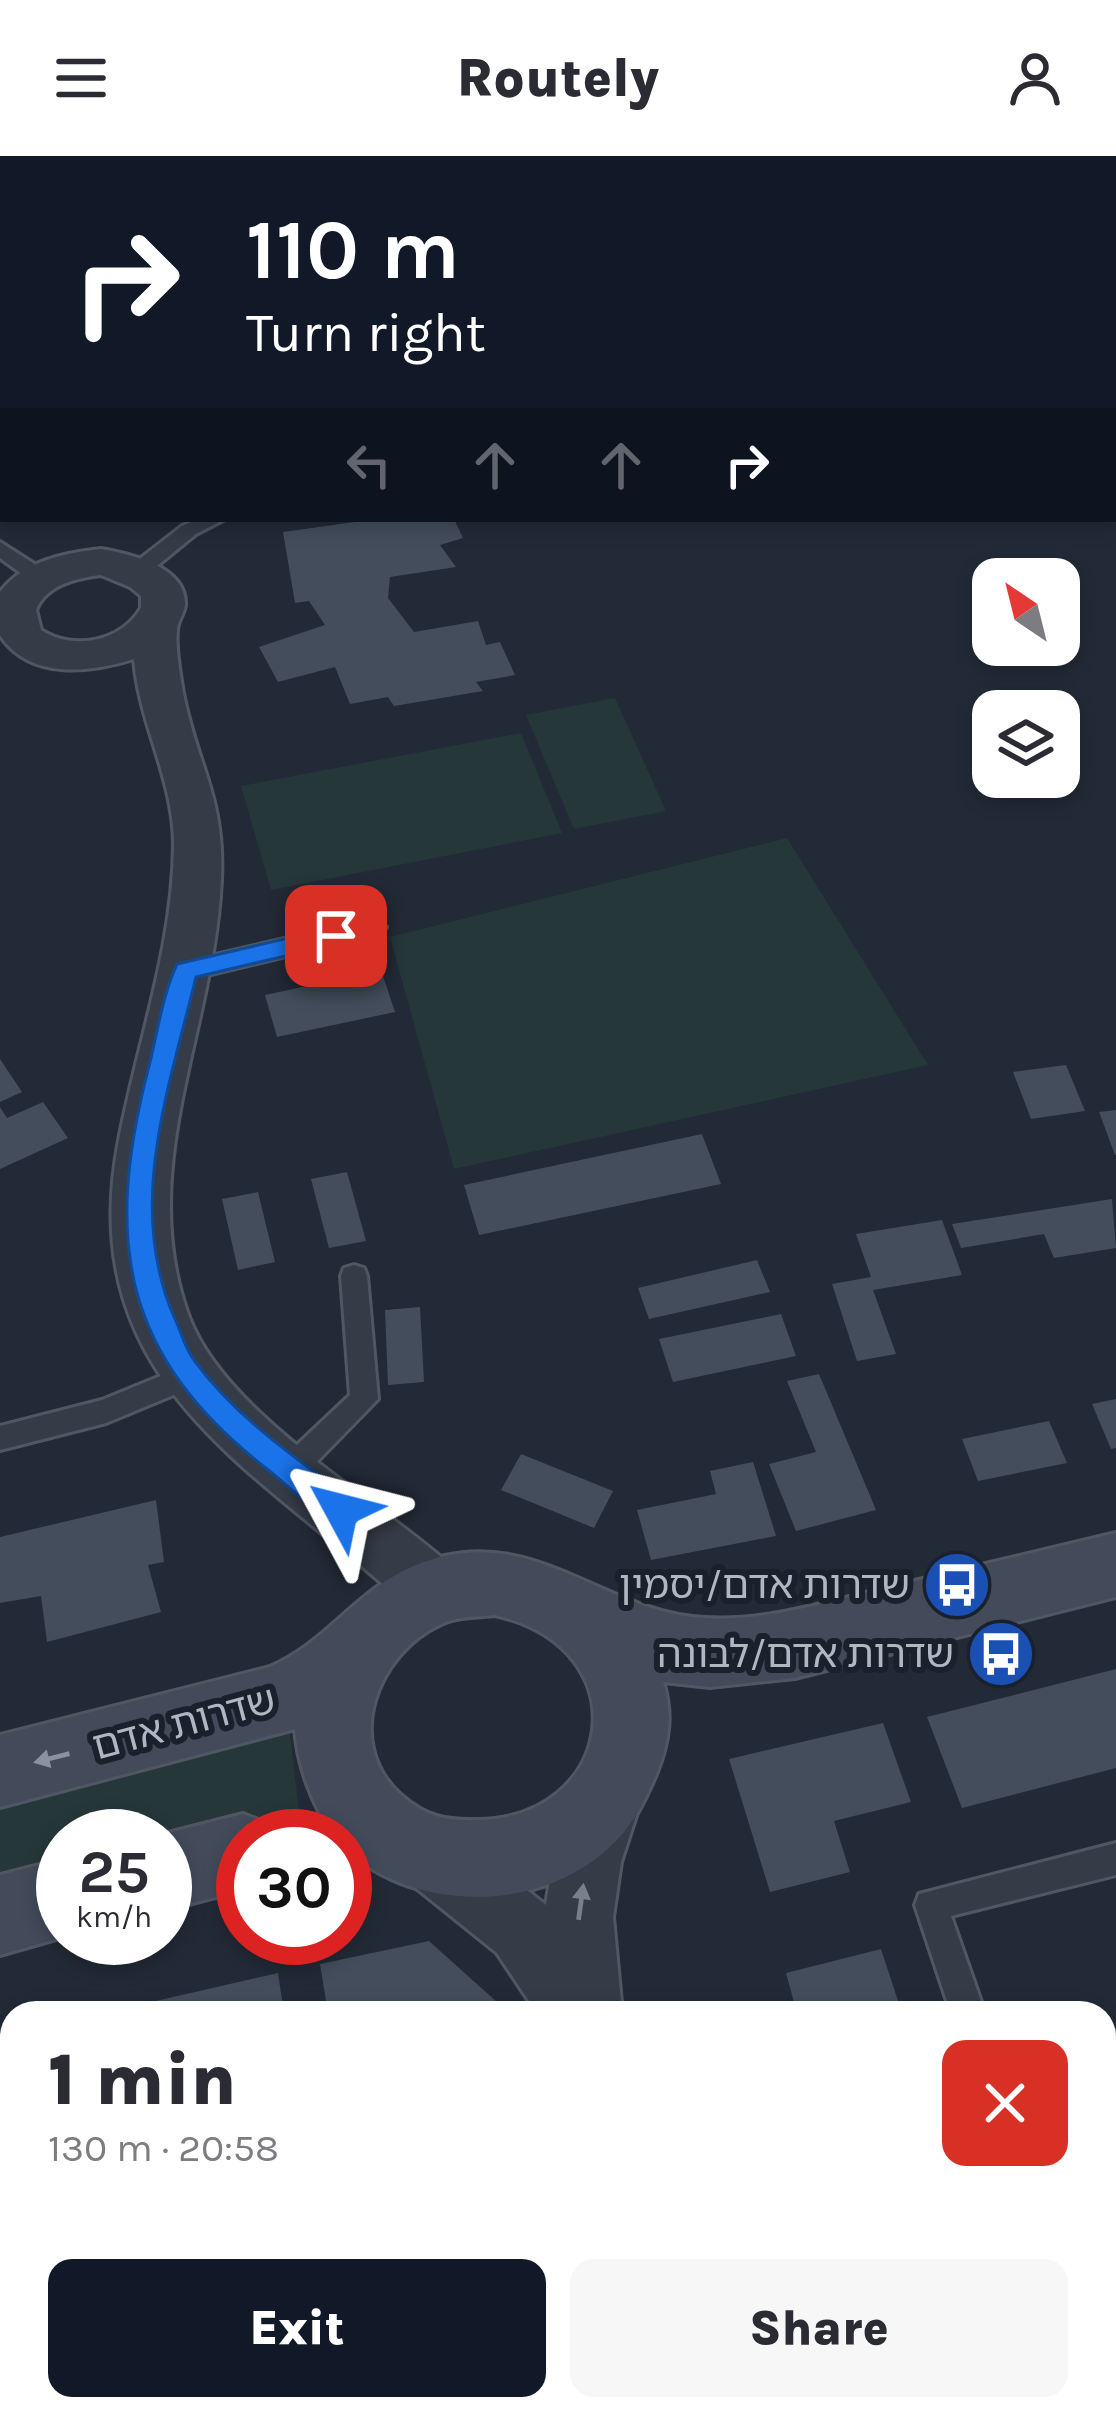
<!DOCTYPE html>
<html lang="en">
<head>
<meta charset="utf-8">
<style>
	:root { --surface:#fff; --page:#f7f7f7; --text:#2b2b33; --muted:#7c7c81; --accent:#111827 }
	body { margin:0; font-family:Karla,"Noto Sans Hebrew",sans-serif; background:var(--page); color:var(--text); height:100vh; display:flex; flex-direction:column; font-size:45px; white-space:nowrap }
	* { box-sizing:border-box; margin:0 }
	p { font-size:39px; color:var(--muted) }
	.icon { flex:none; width:66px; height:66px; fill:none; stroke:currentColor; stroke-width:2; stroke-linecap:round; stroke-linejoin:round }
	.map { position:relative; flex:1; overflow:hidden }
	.sheet { position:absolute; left:0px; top:1845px; width:1116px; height:420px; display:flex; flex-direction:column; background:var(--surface); border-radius:36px 36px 0 0; box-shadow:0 6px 18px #0003 }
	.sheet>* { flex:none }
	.banner { position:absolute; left:0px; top:0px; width:1116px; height:366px; box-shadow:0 6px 18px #0003; background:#111827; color:#fff; overflow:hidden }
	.needle { width:78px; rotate:325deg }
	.controls { position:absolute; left:972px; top:402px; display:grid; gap:24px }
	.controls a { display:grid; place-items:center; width:108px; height:108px; border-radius:24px; background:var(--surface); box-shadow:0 6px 18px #0003; font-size:60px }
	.speed { position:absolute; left:36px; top:1653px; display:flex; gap:24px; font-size:60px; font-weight:700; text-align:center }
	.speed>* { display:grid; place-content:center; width:156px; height:156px; border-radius:50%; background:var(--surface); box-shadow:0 6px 18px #0003; line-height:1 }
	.speed small { font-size:30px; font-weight:400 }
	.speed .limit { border:18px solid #d22; background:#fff; color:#111 }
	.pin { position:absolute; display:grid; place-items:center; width:102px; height:102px; color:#fff; margin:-51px; border-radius:24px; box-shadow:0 6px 18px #0006 }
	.me { position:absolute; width:132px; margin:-66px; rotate:308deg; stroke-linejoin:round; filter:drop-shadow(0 0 9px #0008) }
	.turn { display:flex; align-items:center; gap:42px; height:252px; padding:0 48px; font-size:54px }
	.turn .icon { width:156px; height:156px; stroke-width:2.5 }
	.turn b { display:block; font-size:84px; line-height:102px }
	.lanes { display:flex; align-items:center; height:114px; padding:0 48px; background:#0003; justify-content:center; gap:60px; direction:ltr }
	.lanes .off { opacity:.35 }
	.round { display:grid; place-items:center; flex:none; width:126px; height:126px; border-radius:24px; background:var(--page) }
	.head { display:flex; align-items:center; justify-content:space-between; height:204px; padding:0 48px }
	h1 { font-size:72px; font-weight:800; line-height:90px }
	.primary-button { display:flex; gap:24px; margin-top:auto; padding:24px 48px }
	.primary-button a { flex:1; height:138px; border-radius:24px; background:var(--accent); color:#fff; font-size:48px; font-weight:800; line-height:138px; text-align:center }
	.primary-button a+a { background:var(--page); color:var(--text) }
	header { display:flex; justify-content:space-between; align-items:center; height:156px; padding:0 48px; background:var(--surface); font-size:54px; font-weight:800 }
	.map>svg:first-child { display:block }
	.green { fill:#253739 }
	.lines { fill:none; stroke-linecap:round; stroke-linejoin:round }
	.stream { fill:#36455e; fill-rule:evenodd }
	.building { fill:#434d5c }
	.lane-casing { stroke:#505763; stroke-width:6 }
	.street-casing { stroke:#505763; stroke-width:6 }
	.secondary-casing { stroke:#505763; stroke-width:6 }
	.lane { fill:#353c48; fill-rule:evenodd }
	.street { fill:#353c48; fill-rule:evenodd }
	.secondary { fill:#434b5b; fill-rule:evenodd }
	.oneway { fill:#8a919f }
	.oneway2 { fill:#79808c }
	.route { fill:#1a73e8; stroke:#114b97; stroke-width:3 }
	.labels { text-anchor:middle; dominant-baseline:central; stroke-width:12; stroke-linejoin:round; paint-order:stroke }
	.poi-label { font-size:39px; fill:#b0b7c4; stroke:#1b212c; text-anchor:end }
	.street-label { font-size:39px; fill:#b0b7c4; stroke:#1b212c }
</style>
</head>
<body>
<header><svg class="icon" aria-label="menu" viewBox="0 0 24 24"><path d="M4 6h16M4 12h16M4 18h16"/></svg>Routely<svg class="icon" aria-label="person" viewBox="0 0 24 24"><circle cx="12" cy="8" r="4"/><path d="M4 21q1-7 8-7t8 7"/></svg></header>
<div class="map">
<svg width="1116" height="2265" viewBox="0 0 1116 2265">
	<rect width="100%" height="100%" fill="#222a37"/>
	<g class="green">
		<polygon points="538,0 1065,0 561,3"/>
		<polygon points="615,542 666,655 574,673 526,559"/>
		<polygon points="521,577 562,677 271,734 241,630"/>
		<polygon points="787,682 928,909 454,1013 390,781"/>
		<polygon points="289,1570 299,1653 165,1680 63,1680 63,1712 0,1729 0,1645"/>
	</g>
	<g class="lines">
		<g class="stream">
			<polygon points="268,0 265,3 255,3 258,0"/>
			<polygon points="3,67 3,73 0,74 0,68"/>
		</g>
	</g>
	<g class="building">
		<polygon points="376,363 454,363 463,382 440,389 456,411 390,421 388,442 414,476 478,465 486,489 500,486 515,519 476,526 483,535 394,550 388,541 350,548 335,511 278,526 259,491 325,469 309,445 295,447 283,376"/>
		<polygon points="381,814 395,856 277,881 265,839"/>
		<polygon points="0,903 22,936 0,946"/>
		<polygon points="1066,909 1085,955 1031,963 1013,916"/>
		<polygon points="43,946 68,982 0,1013 0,951 7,962"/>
		<polygon points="1116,954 1116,999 1115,999 1099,956"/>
		<polygon points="702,978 721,1028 479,1079 464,1029"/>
		<polygon points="347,1016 366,1085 329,1092 311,1023"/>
		<polygon points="258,1036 275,1106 238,1114 222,1043"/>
		<polygon points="1112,1043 1116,1092 1054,1102 1044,1078 961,1092 952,1068"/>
		<polygon points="942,1064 962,1119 873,1134 896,1198 857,1205 832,1128 871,1121 856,1078"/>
		<polygon points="757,1104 770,1136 649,1163 638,1132"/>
		<polygon points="420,1151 424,1226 388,1229 385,1154"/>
		<polygon points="781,1158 796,1200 673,1226 659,1183"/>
		<polygon points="819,1218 876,1354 796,1375 769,1308 816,1296 787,1225"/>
		<polygon points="1116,1243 1116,1292 1111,1293 1092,1248"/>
		<polygon points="1049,1265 1067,1307 978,1325 962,1283"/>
		<polygon points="521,1298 613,1335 594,1372 501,1334"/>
		<polygon points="753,1306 776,1380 651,1404 637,1354 716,1338 710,1315"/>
		<polygon points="156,1344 164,1406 148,1409 161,1456 47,1486 41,1440 0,1447 0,1381"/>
		<polygon points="1116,1513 1116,1612 962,1652 927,1561"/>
		<polygon points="883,1567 911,1646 834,1665 850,1716 770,1736 729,1603"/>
		<polygon points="429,1785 498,1847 500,1857 328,1857 320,1808"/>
		<polygon points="881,1793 902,1857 797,1857 786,1817"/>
		<polygon points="278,1817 284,1857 149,1857 147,1847"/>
		<polygon points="12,1882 12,1981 0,1984 0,1885"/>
		<polygon points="1116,2073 1116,2205 1115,2205 1104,2170 1104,2075"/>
		<polygon points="230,2253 261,2253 263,2265 187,2265"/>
		<polygon points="445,2253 569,2253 571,2265 447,2265"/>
	</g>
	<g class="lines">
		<defs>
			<g id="lane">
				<polygon points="1113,114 1116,114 1113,125"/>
				<polygon points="198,363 225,363 196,378 146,419 132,419 132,409 182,370"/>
				<polygon points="0,386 47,416 47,426 33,426 0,402"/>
				<polygon points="374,762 386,771 382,777 186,824 174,815 186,806"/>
				<polygon points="354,1109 364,1112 367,1120 378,1243 300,1323 290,1326 280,1323 276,1314 280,1305 350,1239 341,1120 344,1112"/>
				<polygon points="190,1208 200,1212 204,1220 200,1228 106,1267 0,1294 0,1270 102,1244"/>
				<polygon points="1116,1687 1116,1719 951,1760 985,1857 951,1857 915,1749 919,1738"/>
				<polygon points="1116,1875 1116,1909 1104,1912 1104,1878"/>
			</g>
			<g id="street">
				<path d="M 101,393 C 129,398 187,410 185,449 C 184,458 177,466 177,474 C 175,493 180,518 183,537 C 197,609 225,642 221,723 C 215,872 134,1013 189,1161 C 226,1259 379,1344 457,1415 L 466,1435 L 457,1455 L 435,1463 L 413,1455 C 262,1314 71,1232 119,984 C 138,885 173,791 174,689 C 174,624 139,567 134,503 C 89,517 29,524 0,479 L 0,436 C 24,405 64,397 101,393 ZM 101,419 L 130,431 L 141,440 L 141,452 C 121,486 73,495 41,474 L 36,454 C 46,429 76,422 101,419 Z"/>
				<polygon points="610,1606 634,1615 643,1638 621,1706 613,1761 622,1857 537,1857 497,1797 405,1723 395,1700 405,1677 429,1667 453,1677 546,1749 553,1706 586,1615"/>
				<polygon points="310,2253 388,2253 389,2265 311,2265"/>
				<polygon points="650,2253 728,2253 731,2265 653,2265"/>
			</g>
			<g id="secondary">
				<path d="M 1116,1377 L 1116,1441 L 795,1522 L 710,1531 L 663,1526 C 673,1558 669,1585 657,1616 C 646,1642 635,1666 615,1686 C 546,1757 416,1759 345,1692 L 345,1680 L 334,1680 C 312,1649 298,1610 295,1573 L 0,1651 L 0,1579 L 270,1511 C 338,1481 363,1418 445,1400 C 543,1378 611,1458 705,1462 C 765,1466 827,1446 885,1432 C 962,1414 1039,1395 1116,1377 ZM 495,1459 C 642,1492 615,1662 478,1664 C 447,1665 426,1661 402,1640 C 342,1588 376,1498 441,1468 C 457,1460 477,1461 495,1459 Z"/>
				<polygon points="243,1658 271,1669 275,1680 243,1680 243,1734 165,1754 165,1680 156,1680"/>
				<polygon points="63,1703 63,1781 0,1799 0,1719"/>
			</g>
		</defs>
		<use href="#lane" class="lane-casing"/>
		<use href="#street" class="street-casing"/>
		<use href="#secondary" class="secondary-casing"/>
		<use href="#lane" class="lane"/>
		<use href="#street" class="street"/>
		<use href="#secondary" class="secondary"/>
	</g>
	<defs><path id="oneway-solid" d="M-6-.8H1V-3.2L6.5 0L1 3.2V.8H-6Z" transform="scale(3)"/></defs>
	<use class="oneway" href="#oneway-solid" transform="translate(52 1602) rotate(166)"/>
	<use class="oneway2" href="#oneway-solid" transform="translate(581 1746) rotate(-82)"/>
	<path class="route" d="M 336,771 L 348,780 L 345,786 L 196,821 C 169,933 125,1051 175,1163 C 181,1176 185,1192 194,1204 C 236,1262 296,1302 352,1344 L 356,1354 L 352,1363 L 341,1367 C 314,1357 290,1331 267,1313 C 122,1200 104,1086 148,914 C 157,880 162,840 177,808 Z"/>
	<defs>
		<symbol id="bus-disc" viewBox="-11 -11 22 22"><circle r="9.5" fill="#1a4fb4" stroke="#1b212c"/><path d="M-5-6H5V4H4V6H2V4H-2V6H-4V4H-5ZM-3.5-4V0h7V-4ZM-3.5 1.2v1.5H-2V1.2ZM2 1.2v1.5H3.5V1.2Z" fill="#fff"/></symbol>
	</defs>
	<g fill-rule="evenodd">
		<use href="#bus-disc" x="919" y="1391" width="76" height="76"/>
		<use href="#bus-disc" x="963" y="1460" width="76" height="76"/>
	</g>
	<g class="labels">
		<g class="poi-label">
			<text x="910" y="1429">שדרות אדם/יסמין</text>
			<text x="954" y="1498">שדרות אדם/לבונה</text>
		</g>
		<g class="street-label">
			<text transform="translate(184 1567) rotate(-15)">שדרות אדם</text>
		</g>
	</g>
</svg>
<div class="controls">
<a><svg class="needle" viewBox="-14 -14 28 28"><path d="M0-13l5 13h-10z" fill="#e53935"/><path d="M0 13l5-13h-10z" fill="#7c7c81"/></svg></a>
<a><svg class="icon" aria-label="layers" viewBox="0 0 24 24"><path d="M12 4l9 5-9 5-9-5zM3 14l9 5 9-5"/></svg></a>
</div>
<div class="speed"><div>25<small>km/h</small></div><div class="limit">30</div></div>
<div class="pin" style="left:336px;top:780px;background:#d93025"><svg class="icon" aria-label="arrive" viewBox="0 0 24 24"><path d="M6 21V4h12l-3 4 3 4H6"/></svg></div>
<svg class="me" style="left:341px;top:1354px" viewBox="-20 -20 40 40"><path d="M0-17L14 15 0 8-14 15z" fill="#1a73e8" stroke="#fff" stroke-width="4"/></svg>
<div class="banner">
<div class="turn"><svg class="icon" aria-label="right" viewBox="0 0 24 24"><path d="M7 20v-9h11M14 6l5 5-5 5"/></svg><div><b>110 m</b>Turn right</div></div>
<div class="lanes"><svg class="icon off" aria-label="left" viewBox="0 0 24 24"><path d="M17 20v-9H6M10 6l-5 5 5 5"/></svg><svg class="icon off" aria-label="ahead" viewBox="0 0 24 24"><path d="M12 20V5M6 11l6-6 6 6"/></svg><svg class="icon off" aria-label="ahead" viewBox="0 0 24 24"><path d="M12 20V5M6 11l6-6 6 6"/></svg><svg class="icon" aria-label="right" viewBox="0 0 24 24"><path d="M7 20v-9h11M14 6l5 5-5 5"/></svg></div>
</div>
<section class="sheet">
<div class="head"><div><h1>1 min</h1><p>130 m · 20:58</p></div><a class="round" style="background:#d93025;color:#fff"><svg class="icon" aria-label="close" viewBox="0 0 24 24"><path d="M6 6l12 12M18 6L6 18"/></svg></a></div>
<div class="primary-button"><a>Exit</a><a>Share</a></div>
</section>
</div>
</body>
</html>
